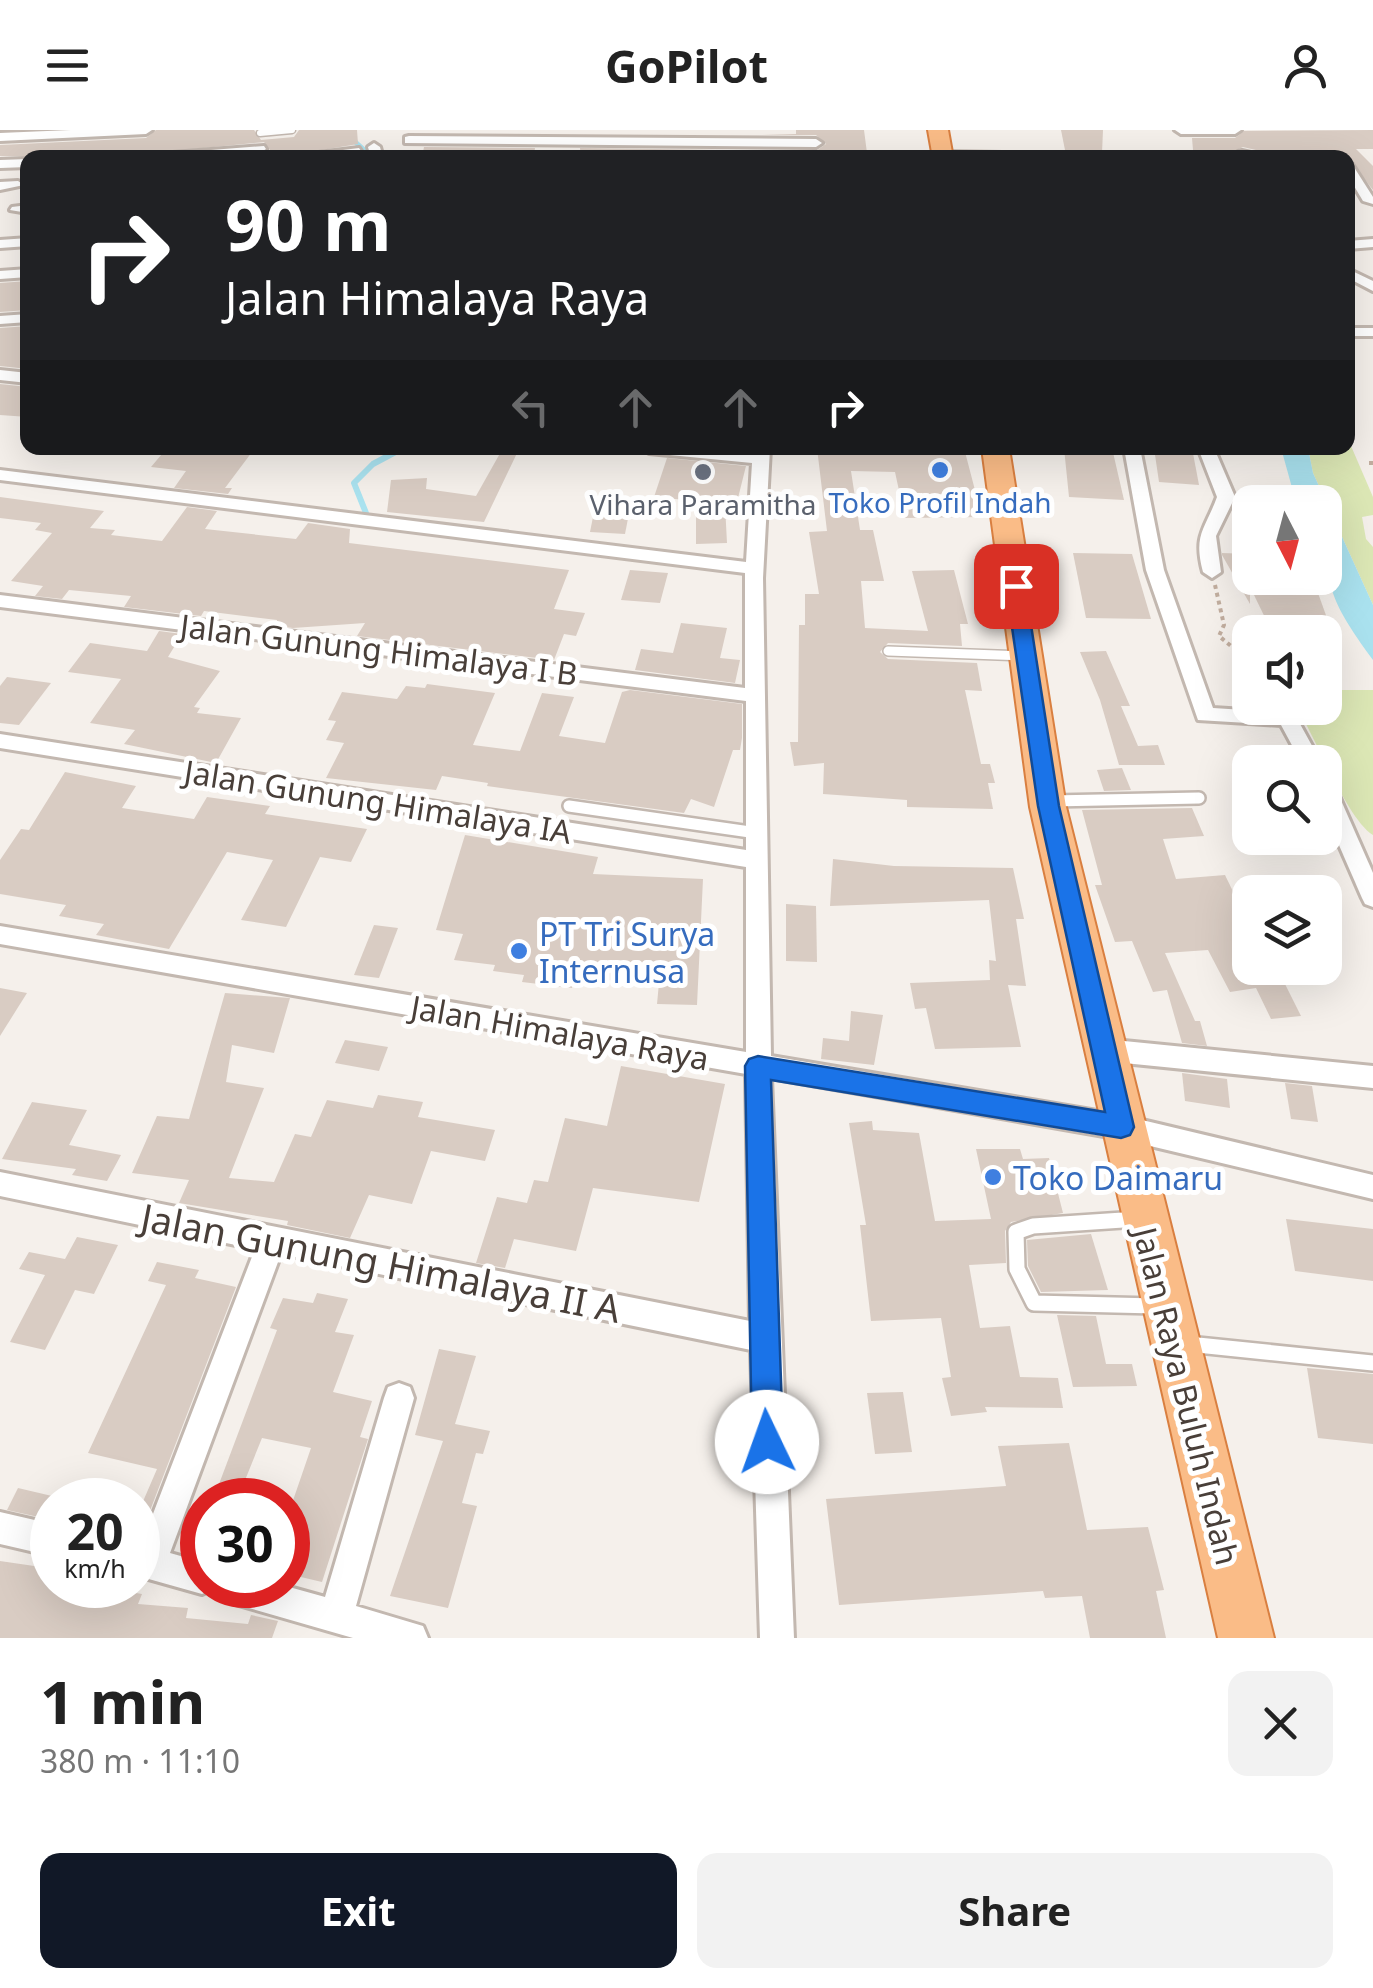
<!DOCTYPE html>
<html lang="en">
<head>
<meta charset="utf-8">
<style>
	:root { --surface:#fff; --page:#f2f2f2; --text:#222; --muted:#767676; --accent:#111827 }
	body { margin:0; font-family:"Noto Sans",sans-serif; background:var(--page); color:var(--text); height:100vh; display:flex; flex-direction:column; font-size:38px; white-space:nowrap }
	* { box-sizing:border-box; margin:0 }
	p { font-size:32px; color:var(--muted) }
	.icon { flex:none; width:55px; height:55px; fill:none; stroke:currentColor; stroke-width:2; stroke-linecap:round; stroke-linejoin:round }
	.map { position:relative; height:1508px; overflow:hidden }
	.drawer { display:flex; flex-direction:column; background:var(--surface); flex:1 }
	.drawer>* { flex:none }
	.banner { position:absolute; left:20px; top:20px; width:1335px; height:305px; border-radius:20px; box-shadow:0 10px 40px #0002; background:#202124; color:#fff; overflow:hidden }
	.needle { width:65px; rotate:174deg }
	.tools { position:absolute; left:1232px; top:355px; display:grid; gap:20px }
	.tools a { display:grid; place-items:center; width:110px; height:110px; border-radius:20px; background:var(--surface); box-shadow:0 10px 40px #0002; font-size:50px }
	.speed { position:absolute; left:30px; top:1348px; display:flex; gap:20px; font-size:50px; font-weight:700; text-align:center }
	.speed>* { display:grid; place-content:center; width:130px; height:130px; border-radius:50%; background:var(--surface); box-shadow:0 10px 40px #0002; line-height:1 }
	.speed small { font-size:25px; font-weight:400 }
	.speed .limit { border:15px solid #d22; background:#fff; color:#111 }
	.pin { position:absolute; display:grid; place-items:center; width:85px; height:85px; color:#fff; margin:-42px; border-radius:20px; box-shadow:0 5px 15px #0006 }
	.me { position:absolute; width:110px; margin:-55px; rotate:357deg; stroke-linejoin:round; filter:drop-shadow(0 0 8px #0008) }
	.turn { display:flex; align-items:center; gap:35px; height:210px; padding:0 40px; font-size:45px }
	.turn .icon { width:130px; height:130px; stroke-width:2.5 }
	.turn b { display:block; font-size:70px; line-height:85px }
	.lanes { display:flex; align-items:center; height:95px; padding:0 40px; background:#0003; justify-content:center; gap:50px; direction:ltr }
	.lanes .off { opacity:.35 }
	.round { display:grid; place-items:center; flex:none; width:105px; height:105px; border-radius:20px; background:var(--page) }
	.overview { display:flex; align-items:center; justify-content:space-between; height:170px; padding:0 40px }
	h1 { font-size:60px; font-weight:700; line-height:75px }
	.button { display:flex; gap:20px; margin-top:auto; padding:20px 40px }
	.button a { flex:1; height:115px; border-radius:20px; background:var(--accent); color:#fff; font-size:40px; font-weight:700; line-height:115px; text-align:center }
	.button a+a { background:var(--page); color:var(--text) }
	header { display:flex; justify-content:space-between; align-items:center; height:130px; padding:0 40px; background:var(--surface); font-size:45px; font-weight:700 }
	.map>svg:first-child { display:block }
	.green { fill:#dce7b5 }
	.water { fill:#aae2ef }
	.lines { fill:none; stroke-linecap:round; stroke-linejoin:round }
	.stream-far1 { stroke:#aae2ef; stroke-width:5 }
	.stream { stroke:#aae2ef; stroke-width:6 }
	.building { fill:#d9ccc3 }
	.service-far3-casing { stroke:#c3b8b0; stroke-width:9 }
	.service-far2-casing { stroke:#c3b8b0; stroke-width:12 }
	.service-far1-casing { stroke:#c3b8b0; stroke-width:16 }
	.service-casing { stroke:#c3b8b0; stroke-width:20 }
	.minor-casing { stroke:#c3b8b0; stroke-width:6 }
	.trunk-casing { stroke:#d97f40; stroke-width:4 }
	.path { stroke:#c2ae9f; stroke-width:4; stroke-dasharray:4 4; stroke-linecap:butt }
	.service-far3 { stroke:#fff; stroke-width:6 }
	.service-far2 { stroke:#fff; stroke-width:9 }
	.service-far1 { stroke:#fff; stroke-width:11 }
	.service { stroke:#fff; stroke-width:15 }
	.minor { fill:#fff; fill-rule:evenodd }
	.trunk { fill:#fabc87; fill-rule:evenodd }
	.route { fill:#1a73e8; stroke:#114b97; stroke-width:2.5 }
	.shop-dot { fill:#3f7fe0; stroke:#fff; stroke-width:4 }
	.worship-dot { fill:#6b7280; stroke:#fff; stroke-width:4 }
	.labels { text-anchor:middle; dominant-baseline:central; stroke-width:10; stroke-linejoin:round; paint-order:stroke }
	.far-shop-label { font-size:28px; fill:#366cbe; stroke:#fff }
	.far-worship-label { font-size:28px; fill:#5b616d; stroke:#fff }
	.street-label { font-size:32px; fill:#493f39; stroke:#fff }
	.shop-label { font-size:32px; fill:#366cbe; stroke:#fff; text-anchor:start }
	.near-street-label { font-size:38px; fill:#493f39; stroke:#fff }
</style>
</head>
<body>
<header><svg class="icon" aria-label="menu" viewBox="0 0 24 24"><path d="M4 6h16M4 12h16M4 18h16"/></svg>GoPilot<svg class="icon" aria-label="person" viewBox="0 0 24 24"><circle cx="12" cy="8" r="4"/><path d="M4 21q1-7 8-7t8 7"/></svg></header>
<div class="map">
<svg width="1373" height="1508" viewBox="0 0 1373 1508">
	<rect width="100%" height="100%" fill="#f5f0eb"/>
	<g class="green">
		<polygon points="1348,309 1373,367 1373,385 1362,387 1366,409 1373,417 1373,475 1313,343 1308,318 1348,318"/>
		<path d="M 1325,560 L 1373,560 L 1373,705 C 1347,689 1317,610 1297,578 L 1325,578 Z"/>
	</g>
	<path class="water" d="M 1281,318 L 1308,318 L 1313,343 L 1373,475 L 1373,530 C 1325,464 1325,453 1325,372 L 1296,372 Z"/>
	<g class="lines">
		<polyline class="stream-far1" points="342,0 373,28"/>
		<polyline class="stream" points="366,383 354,353 373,334 403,318"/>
	</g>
	<g class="building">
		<polygon points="156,0 254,0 261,10 294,7 299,0 357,0 358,14 274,28 237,28 262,26 270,20 264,12 104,28 0,26 0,15 146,8"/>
		<polygon points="796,0 864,0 867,23 759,28 759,20 816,21 826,14 816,5 760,5 796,4"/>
		<polygon points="1061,0 1103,0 1102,23 1065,20"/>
		<polygon points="1373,0 1373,19 1356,19 1373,36 1373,60 1348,28 1290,28 1243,17 1230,23 1193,20 1192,8 1235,8 1244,1"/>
		<polygon points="424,17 535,18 534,26 422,27"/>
		<polygon points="580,18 727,20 728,26 581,28"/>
		<polygon points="28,151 28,180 0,182 0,153"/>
		<polygon points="28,196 28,239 0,236 0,198"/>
		<polygon points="0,254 28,257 28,287 0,285"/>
		<polygon points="167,318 255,318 225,358 232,358 228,364 174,358 186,341 151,337"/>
		<polygon points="503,318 518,321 484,392 387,382 391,350 427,348 426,359 476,366"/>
		<polygon points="817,318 964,318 982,387 905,388 895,342 851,341 860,400 873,400 884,451 861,451 865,498 928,501 912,441 954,440 968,494 960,494 962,516 888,513 880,522 888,529 977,533 982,561 965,560 981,634 990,634 995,653 988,653 993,679 907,677 907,670 823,664 824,633 794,636 790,612 798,612 799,495 805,495 805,464 819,464 809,402 827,401"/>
		<polygon points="1064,318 1112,318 1124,370 1069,367"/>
		<polygon points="1154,318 1192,318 1199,355 1159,352"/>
		<polygon points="667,328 746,336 736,376 725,375 727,413 696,414 696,371 654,367"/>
		<polygon points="0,367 104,381 90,398 115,400 111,405 162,411 187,377 217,381 205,399 296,409 308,393 350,399 349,413 569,440 554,479 585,483 576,506 564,504 554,530 357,506 365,493 293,498 277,496 277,490 204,481 201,486 124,477 131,466 69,460 62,469 35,466 43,456 11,451 52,403 35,400 41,393 0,388"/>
		<polygon points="596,372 631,373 625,404 590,402"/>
		<polygon points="1073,423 1132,424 1151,489 1086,488"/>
		<polygon points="1222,423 1250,424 1250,474 1222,425"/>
		<polygon points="630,440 668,443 660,473 621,470"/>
		<polygon points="1318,463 1332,502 1272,502 1254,465"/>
		<polygon points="681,493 727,498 720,528 740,530 735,553 635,540 641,519 673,523"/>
		<polygon points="159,501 182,504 168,527 220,541 194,577 200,578 197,583 241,588 216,633 124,614 135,600 90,593 121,549 68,542 90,513 147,521"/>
		<polygon points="1106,521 1130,576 1121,576 1138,616 1158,615 1165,635 1119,635 1100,570 1080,522"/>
		<polygon points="7,547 51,553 19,595 0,593 0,556"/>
		<polygon points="427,554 495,563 473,615 520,621 542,563 574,567 559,606 605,613 622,562 630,560 742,574 742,608 740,620 733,620 714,677 691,669 684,683 487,656 488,653 442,646 436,660 326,648 344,613 326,610 336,591 328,590 342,562 397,569 406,556 425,558"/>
		<polygon points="1122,638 1131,660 1104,661 1097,640"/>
		<polygon points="65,642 136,656 122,678 194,689 207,667 270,676 265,684 367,699 351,732 320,727 286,797 241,790 273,730 227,722 169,819 96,805 104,794 59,786 66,775 0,764 0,730 21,699 29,700"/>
		<polygon points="1192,678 1204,706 1163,709 1176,749 1225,745 1242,780 1250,779 1250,838 1318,838 1319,850 1285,854 1301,886 1271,889 1256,858 1230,862 1208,820 1165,823 1195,891 1200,891 1207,916 1182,913 1167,860 1153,862 1132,811 1115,812 1095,755 1102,755 1082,680"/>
		<polygon points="465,705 598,727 593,744 703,749 697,875 657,874 659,853 574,848 572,858 522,852 524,845 493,841 495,835 454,830 463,804 436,800"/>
		<polygon points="833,729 894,736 1013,738 1024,789 1016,789 1026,856 1008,855 1021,917 935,919 926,878 915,879 910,853 990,850 989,830 996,831 989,770 830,776"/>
		<polygon points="786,774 816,776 817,832 786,831"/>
		<polygon points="374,795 398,798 379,848 354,845"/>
		<polygon points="0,858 27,863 0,906"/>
		<polygon points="225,863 290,868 274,923 232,915 226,952 264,958 229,1048 274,1052 295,1004 311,1007 327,970 373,978 378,965 423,972 418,987 495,1000 485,1031 431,1021 412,1074 369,1065 350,1108 287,1095 288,1091 179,1073 189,1050 132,1043 157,986 189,989"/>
		<polygon points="851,881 883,885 874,935 821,929 823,908 849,911"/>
		<polygon points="345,910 388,917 379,941 335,933"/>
		<polygon points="621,936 725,954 699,1072 593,1058 576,1121 514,1109 505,1138 476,1133 497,1067 527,1073 534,1050 548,1052 565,988 607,996"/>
		<polygon points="1182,943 1227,949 1230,978 1185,971"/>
		<polygon points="1285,953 1312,956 1318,992 1291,989"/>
		<polygon points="32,972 87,980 69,1015 121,1025 107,1051 72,1045 76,1039 2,1029"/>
		<polygon points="872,991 873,1000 919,1003 935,1091 991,1089 976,1019 1020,1019 1023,1029 1049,1028 1063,1083 1011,1092 1005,1101 1006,1133 969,1135 980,1198 1010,1196 1020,1247 1058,1248 1063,1278 985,1277 987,1282 951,1286 942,1248 951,1247 941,1188 871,1191 860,1095 866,1095 849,993"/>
		<polygon points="1286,1089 1373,1099 1373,1151 1295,1141"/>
		<polygon points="1091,1104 1108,1160 1041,1162 1028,1136 1027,1110"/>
		<polygon points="77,1107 118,1115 94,1164 75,1160 45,1220 10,1212 45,1145 19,1139 29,1122 65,1129"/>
		<polygon points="157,1132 199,1140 195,1148 236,1157 141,1404 138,1403 138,1383 157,1339 88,1323 166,1155 148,1151"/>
		<polygon points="317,1163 348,1169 335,1202 354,1205 333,1262 372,1271 360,1307 368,1309 322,1452 288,1444 288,1385 311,1318 262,1308 237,1370 213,1370 277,1200 270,1198 283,1168 313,1173"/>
		<polygon points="1057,1185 1096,1186 1106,1234 1132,1234 1137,1256 1073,1257"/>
		<polygon points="439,1219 476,1226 455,1294 490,1301 483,1324 476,1323 462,1373 477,1376 448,1478 390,1466 443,1311 415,1305"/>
		<polygon points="1307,1238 1373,1244 1373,1314 1318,1308"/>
		<polygon points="903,1262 912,1322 875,1324 867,1263"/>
		<polygon points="1069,1313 1087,1400 1148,1397 1164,1460 1156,1461 1166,1508 1090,1508 1082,1466 1045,1468 1043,1461 839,1475 826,1369 1006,1356 998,1316"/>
		<polygon points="18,1358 52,1366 52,1390 7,1380"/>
		<polygon points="0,1431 41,1437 38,1444 52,1445 52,1455 89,1455 142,1464 138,1474 188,1478 186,1488 248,1494 251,1485 278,1491 272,1508 0,1508"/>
	</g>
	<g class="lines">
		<defs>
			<polyline id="service-far3" points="260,3 292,0"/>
			<polyline id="service-far2" points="888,521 1022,526"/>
			<g id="service-far1">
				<polyline points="1052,671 1199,668"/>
				<polyline points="569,676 757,703"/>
			</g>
			<g id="service">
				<polyline points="1138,1089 1033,1096 1016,1102 1017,1139 1034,1173 1155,1176"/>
				<polyline points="1188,1214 1373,1233"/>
			</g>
			<g id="minor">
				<polygon points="71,0 152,0 146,4 0,11 0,3"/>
				<polygon points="1175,0 1241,0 1235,4 1181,4"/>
				<polygon points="409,6 816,9 822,13 816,17 405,13 405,7"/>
				<polygon points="374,13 380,17 383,28 371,28 368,17"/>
				<polygon points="264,16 266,19 260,23 108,28"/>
				<polygon points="359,18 361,21 355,25 278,28"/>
				<polygon points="1242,21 1274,28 1238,28 1238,22"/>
				<polygon points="943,22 1057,24 1063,28 938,28"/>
				<polygon points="28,29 28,37 0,38 0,30"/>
				<polygon points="1348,33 1352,34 1373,67 1373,74 1363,71 1348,46"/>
				<polygon points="0,52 18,51 24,55 0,60"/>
				<polygon points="28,75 28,83 10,80 12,77"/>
				<polygon points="28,108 28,116 0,118 0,110"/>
				<polygon points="1373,109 1373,117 1348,119 1348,111"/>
				<polygon points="28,139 28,147 0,149 0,141"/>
				<polygon points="1348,139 1373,151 1373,161 1348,148"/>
				<polygon points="28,184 28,192 0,194 0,186"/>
				<rect x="1348" y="198" width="25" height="8"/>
				<polygon points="0,240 28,243 28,253 0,250"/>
				<polygon points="641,318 694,318 753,323 754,318 770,318 763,448 771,926 1121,985 1373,1045 1373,1069 1121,1009 771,948 794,1508 760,1508 751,1220 281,1124 170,1423 202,1432 202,1455 282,1455 325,1467 384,1268 388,1257 399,1253 410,1257 414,1268 356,1476 423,1496 428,1508 353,1508 225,1471 214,1466 211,1460 202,1464 138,1446 138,1414 141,1415 255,1119 0,1066 0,1042 750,1191 746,944 0,814 0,796 746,922 746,737 0,618 0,604 746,720 746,571 0,477 0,465 745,558 745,443 0,350 0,340 746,432 752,333 649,323"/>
				<polygon points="1124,318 1140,318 1164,440 1213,578 1294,583 1321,632 1301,632 1281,595 1198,590 1146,440"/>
				<path d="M 1198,318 L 1214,318 L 1235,367 L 1216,406 L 1221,442 L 1212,448 L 1203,442 C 1193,404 1205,400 1217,367 Z"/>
				<polygon points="1325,651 1336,659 1373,743 1373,777 1365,774 1362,768 1325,683"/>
				<polygon points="1104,909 1373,936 1373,958 1104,931 1095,928 1092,920 1095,912"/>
				<polygon points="0,1382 52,1394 52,1426 0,1414"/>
			</g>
			<g id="trunk">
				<polygon points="928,0 948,0 953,28 933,28"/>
				<polygon points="982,318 1009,318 1066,677 1274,1508 1218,1508 1030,677"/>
			</g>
		</defs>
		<use href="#service-far3" class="service-far3-casing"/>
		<use href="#service-far2" class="service-far2-casing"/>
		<use href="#service-far1" class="service-far1-casing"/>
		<use href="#service" class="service-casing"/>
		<use href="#minor" class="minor-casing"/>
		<use href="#trunk" class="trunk-casing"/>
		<g class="path">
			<polyline points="1369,333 1373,333"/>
			<polyline points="1215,455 1224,495 1219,506 1250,532"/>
		</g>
		<use href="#service-far3" class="service-far3"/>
		<use href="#service-far2" class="service-far2"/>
		<use href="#service-far1" class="service-far1"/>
		<use href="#service" class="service"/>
		<use href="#minor" class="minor"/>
		<use href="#trunk" class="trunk"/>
	</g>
	<polygon class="route" points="1016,451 1025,456 1059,676 1134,997 1130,1005 1121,1008 771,950 783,1312 778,1323 767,1328 756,1323 752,1312 745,936 749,929 758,926 1105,982 1038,676 1006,456"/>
	<g class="shop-dot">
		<circle cx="940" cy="340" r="10"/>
		<circle cx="519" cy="821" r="10"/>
		<circle cx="993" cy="1047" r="10"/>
	</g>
	<circle class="worship-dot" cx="703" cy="342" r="10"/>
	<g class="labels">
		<g class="far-shop-label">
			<text x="940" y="372">Toko Profil Indah</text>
		</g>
		<g class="far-worship-label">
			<text x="703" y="374">Vihara Paramitha</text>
		</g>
		<g class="street-label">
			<text transform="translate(379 519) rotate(7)">Jalan Gunung Himalaya I B</text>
			<text transform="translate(378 671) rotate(9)">Jalan Gunung Himalaya IA</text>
			<text transform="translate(560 902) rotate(10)">Jalan Himalaya Raya</text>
			<text transform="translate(1187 1266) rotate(76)">Jalan Raya Buluh Indah</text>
		</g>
		<g class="shop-label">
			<text x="539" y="803">PT Tri Surya<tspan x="539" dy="37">Internusa</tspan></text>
			<text x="1013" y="1047">Toko Daimaru</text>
		</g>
		<g class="near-street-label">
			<text transform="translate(381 1132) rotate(11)">Jalan Gunung Himalaya II A</text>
		</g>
	</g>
</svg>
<div class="tools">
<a><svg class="needle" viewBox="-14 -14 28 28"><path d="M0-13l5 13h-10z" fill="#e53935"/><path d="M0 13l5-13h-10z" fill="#767676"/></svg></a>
<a><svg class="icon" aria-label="sound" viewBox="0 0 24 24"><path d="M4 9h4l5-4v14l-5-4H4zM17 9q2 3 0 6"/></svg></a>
<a><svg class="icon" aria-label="search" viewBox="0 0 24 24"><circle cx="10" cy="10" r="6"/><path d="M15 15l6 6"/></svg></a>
<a><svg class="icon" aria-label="layers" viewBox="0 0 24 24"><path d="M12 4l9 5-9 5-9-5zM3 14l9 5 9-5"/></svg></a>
</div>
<div class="speed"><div>20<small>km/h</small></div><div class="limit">30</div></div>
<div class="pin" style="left:1016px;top:456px;background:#d93025"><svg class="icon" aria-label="arrive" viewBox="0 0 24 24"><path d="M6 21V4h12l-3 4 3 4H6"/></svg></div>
<svg class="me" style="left:767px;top:1312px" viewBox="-20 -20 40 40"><circle r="19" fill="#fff"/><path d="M0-13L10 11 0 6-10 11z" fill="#1a73e8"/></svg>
<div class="banner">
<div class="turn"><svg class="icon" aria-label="right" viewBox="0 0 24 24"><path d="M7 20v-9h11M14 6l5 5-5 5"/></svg><div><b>90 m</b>Jalan Himalaya Raya</div></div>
<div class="lanes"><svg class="icon off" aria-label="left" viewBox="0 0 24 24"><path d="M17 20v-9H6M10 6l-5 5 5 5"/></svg><svg class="icon off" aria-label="ahead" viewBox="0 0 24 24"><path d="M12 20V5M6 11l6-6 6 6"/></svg><svg class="icon off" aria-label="ahead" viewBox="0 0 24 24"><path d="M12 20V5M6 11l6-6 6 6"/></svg><svg class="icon" aria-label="right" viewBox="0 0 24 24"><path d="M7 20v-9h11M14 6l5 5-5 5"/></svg></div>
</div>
</div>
<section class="drawer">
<div class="overview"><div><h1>1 min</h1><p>380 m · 11:10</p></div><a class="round"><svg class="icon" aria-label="close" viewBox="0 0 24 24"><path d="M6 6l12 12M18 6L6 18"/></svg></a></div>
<div class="button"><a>Exit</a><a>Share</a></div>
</section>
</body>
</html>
